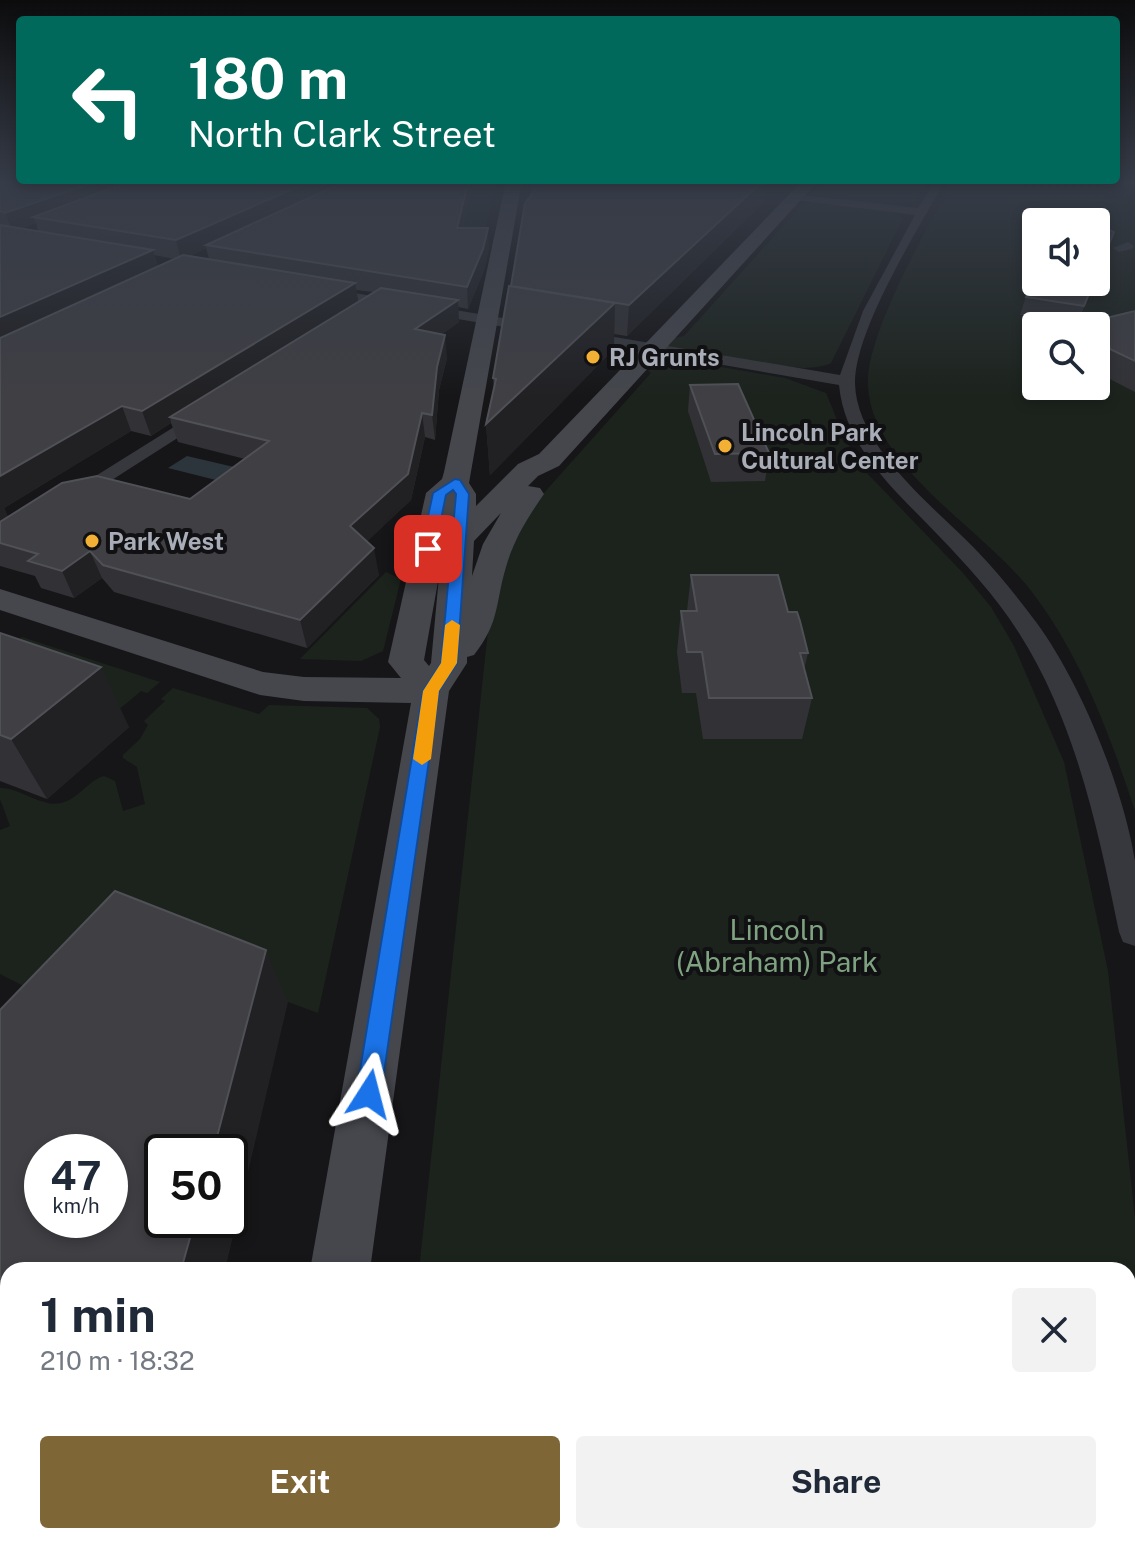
<!DOCTYPE html>
<html lang="en">
<head>
<meta charset="utf-8">
<style>
	:root { --surface:#fff; --page:#f2f2f3; --text:#1f2937; --muted:#747a83; --accent:#7e6636 }
	body { margin:0; font-family:"Public Sans",sans-serif; background:var(--page); color:var(--text); height:100vh; display:flex; flex-direction:column; font-size:30px; white-space:nowrap }
	* { box-sizing:border-box; margin:0 }
	p { font-size:26px; color:var(--muted) }
	.icon { flex:none; width:44px; height:44px; fill:none; stroke:currentColor; stroke-width:2; stroke-linecap:round; stroke-linejoin:round }
	.map { position:relative; flex:1; overflow:hidden }
	.sheet { position:absolute; left:0px; top:1262px; width:1136px; height:282px; display:flex; flex-direction:column; background:var(--surface); border-radius:24px 24px 0 0; box-shadow:0 4px 12px #0003 }
	.sheet>* { flex:none }
	.banner { position:absolute; left:16px; top:16px; width:1104px; height:168px; border-radius:8px; box-shadow:0 4px 12px #0003; background:#00695c; color:#fff; overflow:hidden }
	.buttons { position:absolute; left:1022px; top:208px; display:grid; gap:16px }
	.buttons a { display:grid; place-items:center; width:88px; height:88px; border-radius:8px; background:var(--surface); box-shadow:0 4px 12px #0003; font-size:40px }
	.speed { position:absolute; left:24px; top:1134px; display:flex; gap:16px; font-size:40px; font-weight:700; text-align:center }
	.speed>* { display:grid; place-content:center; width:104px; height:104px; border-radius:50%; background:var(--surface); box-shadow:0 4px 12px #0003; line-height:1 }
	.speed small { font-size:20px; font-weight:400 }
	.speed .limit { border:4px solid #111; border-radius:12px; background:#fff; color:#111 }
	.pin { position:absolute; display:grid; place-items:center; width:68px; height:68px; color:#fff; margin:-34px; border-radius:16px; box-shadow:0 4px 12px #0006 }
	.me { position:absolute; width:88px; margin:-44px; rotate:9deg; stroke-linejoin:round; filter:drop-shadow(0 0 6px #0008) }
	.turn { display:flex; align-items:center; gap:28px; height:168px; padding:0 40px; font-size:36px }
	.turn .icon { width:104px; height:104px; stroke-width:2.5 }
	.turn b { display:block; font-size:56px; line-height:68px }
	.round { display:grid; place-items:center; flex:none; width:84px; height:84px; border-radius:8px; background:var(--page) }
	.summary { display:flex; align-items:center; justify-content:space-between; height:136px; padding:0 40px }
	h1 { font-size:48px; font-weight:700; line-height:60px }
	.primary-button { display:flex; gap:16px; margin-top:auto; padding:16px 40px }
	.primary-button a { flex:1; height:92px; border-radius:8px; background:var(--accent); color:#fff; font-size:32px; font-weight:700; line-height:92px; text-align:center }
	.primary-button a+a { background:var(--page); color:var(--text) }
	.map>svg:first-child { display:block }
	.green { fill:#1c231d; fill-rule:evenodd }
	.water { fill:#2c353c }
	.lines { fill:none; stroke-linecap:round; stroke-linejoin:round }
	.street { fill:#37383d; fill-rule:evenodd }
	.secondary { fill:#45474d; fill-rule:evenodd }
	.wall { fill:#323236; fill-rule:evenodd }
	.shaded-wall { fill:#212124 }
	.building { fill:#3f3f44; stroke:#4f5156; stroke-width:2; fill-rule:evenodd }
	.route { fill:#1a73e8; stroke:#114b97; stroke-width:2 }
	.slow { fill:#f59e0b }
	.poi-dot { fill:#f2b134; stroke:#111113; stroke-width:3 }
	.labels { text-anchor:middle; dominant-baseline:central; stroke-width:8; stroke-linejoin:round; paint-order:stroke }
	.far-poi-label { font-size:24px; font-weight:bold; fill:#a8adb8; stroke:#111113; text-anchor:start }
	.park-label { font-size:28px; fill:#7fa381; stroke:#111113 }
</style>
</head>
<body>
<div class="map">
<svg width="1135" height="1543" viewBox="0 0 1135 1543">
	<rect width="100%" height="100%" fill="#161618"/>
	<g class="green">
		<path d="M 447,181 L 498,181 L 480,247 L 449,247 L 452,232 L 419,232 L 426,214 L 409,214 L 416,197 ZM 458,194 L 472,196 L 462,228 L 428,228 L 433,215 L 439,215 L 442,207 L 435,204 L 440,195 Z"/>
		<polygon points="823,181 927,181 914,202 895,206 810,195"/>
		<path d="M 953,181 L 1135,181 L 1135,811 C 1110,735 1081,656 1032,592 C 986,531 873,468 868,387 C 864,337 928,227 953,181 ZM 1036,222 L 1096,222 L 1096,282 L 1036,282 ZM 1036,326 L 1096,326 L 1096,386 L 1036,386 Z"/>
		<path d="M 809,201 L 891,212 L 903,218 L 831,363 C 804,377 736,357 706,352 L 697,353 L 667,346 L 673,338 L 684,336 L 804,203 Z"/>
		<polygon points="663,357 785,378 826,393 845,439 863,469 963,573 991,607 1014,646 1064,762 1108,971 1135,1218 1135,1543 391,1543 391,1536 1128,1536 1128,1270 419,1270 492,594 505,549 534,504 651,373 646,368 656,358"/>
		<polygon points="386,572 401,579 383,651 361,661 300,659"/>
		<polygon points="22,637 160,682 147,693 141,691 117,711 0,653"/>
		<path d="M 173,688 L 259,714 L 269,705 L 367,708 L 379,719 L 380,727 L 318,1013 L 288,1002 L 83,1016 L 0,974 L 0,830 L 10,826 L 0,799 L 0,788 C 19,787 42,808 61,803 C 79,799 87,781 104,776 L 115,781 L 123,811 L 145,804 L 137,767 L 123,758 L 123,755 L 140,739 L 148,725 L 144,721 L 165,701 L 161,699 Z"/>
	</g>
	<polygon class="water" points="187,456 234,467 216,480 168,468"/>
	<g class="lines">
		<g class="street">
			<path d="M 935,181 L 945,181 C 918,229 854,331 855,384 C 857,449 937,509 978,552 C 999,574 1018,598 1036,622 C 1081,683 1123,787 1135,861 C 1135,888 1135,918 1135,946 L 1123,942 L 1119,932 C 1098,829 1076,723 1019,633 C 996,597 967,565 937,534 C 896,491 845,448 839,385 L 319,295 L 312,291 L 319,287 L 840,375 L 863,311 L 915,215 L 794,200 L 788,197 L 794,194 L 918,208 Z"/>
			<polygon points="1128,242 1134,246 1132,249 1119,252 1113,248"/>
			<polygon points="206,407 215,412 212,416 79,501 65,501 62,497"/>
		</g>
		<g class="secondary">
			<path d="M 506,181 L 522,181 L 469,483 L 476,494 L 476,506 L 518,464 L 539,454 L 802,181 L 818,181 L 559,466 L 538,476 L 528,486 L 540,488 L 544,494 C 528,517 514,539 506,567 C 495,604 500,622 474,655 L 467,657 L 467,663 L 449,691 L 370,1270 L 310,1270 L 411,703 L 304,701 L 260,695 L 0,610 L 0,589 L 263,672 L 304,677 L 401,678 L 388,662 L 426,493 L 442,479 L 444,472 ZM 501,513 L 483,544 L 472,576 L 474,541 ZM 439,576 L 431,663 L 429,666 L 424,660 Z"/>
			<polygon points="261,1536 333,1536 332,1543 260,1543"/>
		</g>
	</g>
	<g class="wall">
		<path d="M 0,181 L 478,181 L 467,209 L 463,228 L 489,248 L 484,270 L 468,309 L 458,307 L 459,322 L 442,334 L 447,358 L 439,390 L 435,440 L 425,437 L 411,500 L 367,541 L 379,575 L 307,648 L 114,592 L 102,578 L 74,598 L 41,588 L 35,576 L 0,566 ZM 36,223 L 38,231 L 22,228 ZM 206,248 L 209,259 L 190,256 ZM 154,255 L 175,259 L 158,266 ZM 356,290 L 373,292 L 358,301 ZM 171,423 L 178,442 L 245,459 L 190,499 L 8,517 L 4,508 L 131,431 L 151,436 Z"/>
		<polygon points="764,202 627,336 614,334 614,349 490,475 486,424 494,390 493,378 511,287"/>
		<polygon points="1094,282 1077,325 1020,315 1026,297"/>
		<polygon points="1135,311 1135,392 1100,374 1096,357 1096,335 1102,319"/>
		<polygon points="690,385 769,453 765,481 711,482 688,411"/>
		<polygon points="691,575 788,612 808,653 804,670 812,698 802,739 703,739 696,693 682,693 677,652 681,611 687,611"/>
		<polygon points="0,633 129,727 47,799 0,781"/>
	</g>
	<g class="shaded-wall">
		<polygon points="98,181 153,181 33,217 36,223 13,232 5,213"/>
		<polygon points="311,181 353,181 206,245 206,248 181,260 176,240"/>
		<polygon points="470,181 478,181 467,209 459,248 457,228 466,191"/>
		<polygon points="763,181 767,181 764,202 627,336 629,305"/>
		<polygon points="488,228 489,248 484,270 468,309 467,287"/>
		<polygon points="153,250 159,270 0,344 0,317"/>
		<polygon points="355,283 359,305 170,417 171,423 151,436 142,411"/>
		<polygon points="458,300 459,322 417,352 415,329"/>
		<polygon points="615,303 614,349 490,475 486,424"/>
		<polygon points="445,335 447,358 439,390 435,440 432,415 437,367"/>
		<polygon points="122,406 131,431 4,508 11,523 0,532 0,476"/>
		<polygon points="422,413 425,437 411,500 355,553 350,526"/>
		<polygon points="374,548 379,575 307,648 300,620"/>
		<polygon points="90,551 102,578 74,598 62,571"/>
		<polygon points="101,667 129,727 47,799 11,739"/>
		<polygon points="266,950 288,1002 225,1270 181,1270 195,1220 230,1220 230,1152 213,1152"/>
		<polygon points="111,1536 162,1536 161,1543 109,1543"/>
	</g>
	<g class="building">
		<polygon points="0,181 98,181 5,213 0,211"/>
		<polygon points="131,181 311,181 176,240 33,217"/>
		<polygon points="346,181 470,181 466,191 457,228 488,228 483,249 467,287 206,245"/>
		<polygon points="534,181 763,181 629,305 511,286 525,203 532,194"/>
		<polygon points="1096,224 1114,232 1096,276"/>
		<polygon points="0,225 153,250 0,317"/>
		<polygon points="183,255 355,283 142,411 122,406 0,476 0,338"/>
		<polygon points="1036,278 1036,282 1094,282 1084,306 1026,297"/>
		<polygon points="509,286 615,303 486,424 496,379 493,378"/>
		<polygon points="381,288 458,300 415,329 445,335 437,367 432,415 422,413 408,474 350,526 374,548 300,620 103,565 90,551 62,571 28,561 38,554 0,543 0,522 62,483 97,476 190,499 269,441 170,417"/>
		<polygon points="1135,311 1135,361 1110,349 1102,319"/>
		<polygon points="738,384 769,453 715,454 690,385"/>
		<polygon points="691,575 778,575 788,612 797,612 800,621 808,653 800,653 812,698 709,698 702,652 687,652 681,611 697,611"/>
		<polygon points="0,633 101,667 11,739 0,735"/>
		<path d="M 115,891 L 266,950 L 213,1152 L 162,1152 L 162,1220 L 195,1220 L 181,1270 L 8,1270 L 8,1368 L 0,1363 L 0,1010 ZM 42,1152 L 110,1152 L 110,1220 L 42,1220 Z"/>
		<polygon points="0,1393 8,1393 8,1536 111,1536 109,1543 0,1543"/>
	</g>
	<linearGradient id="sky" x2="0" y2="1"><stop stop-color="#0c0c0d"/><stop offset="0.46" stop-color="#363c48"/><stop offset="1" stop-color="#363c48" stop-opacity="0"/></linearGradient>
	<rect width="1135" height="397" fill="url(#sky)"/>
	<polygon class="route" points="455,479 460,480 469,494 457,663 439,691 381,1094 377,1102 369,1106 360,1102 356,1094 423,691 441,663 456,494 453,490 446,495 435,549 428,553 421,549 433,493"/>
	<polygon class="slow" points="452,620 460,625 457,663 439,691 431,759 422,765 413,759 423,691 441,663 445,625"/>
	<g class="poi-dot">
		<circle cx="593" cy="357" r="8"/>
		<circle cx="725" cy="446" r="8"/>
		<circle cx="92" cy="541" r="8"/>
	</g>
	<g class="labels">
		<g class="far-poi-label">
			<text x="609" y="357">RJ Grunts</text>
			<text x="741" y="432">Lincoln Park<tspan x="741" dy="28">Cultural Center</tspan></text>
			<text x="108" y="541">Park West</text>
		</g>
		<g class="park-label">
			<text x="777" y="929">Lincoln<tspan x="777" dy="32">(Abraham) Park</tspan></text>
		</g>
	</g>
</svg>
<div class="buttons">
<a><svg class="icon" aria-label="sound" viewBox="0 0 24 24"><path d="M4 9h4l5-4v14l-5-4H4zM17 9q2 3 0 6"/></svg></a>
<a><svg class="icon" aria-label="search" viewBox="0 0 24 24"><circle cx="10" cy="10" r="6"/><path d="M15 15l6 6"/></svg></a>
</div>
<div class="speed"><div>47<small>km/h</small></div><div class="limit">50</div></div>
<div class="pin" style="left:428px;top:549px;background:#d93025"><svg class="icon" aria-label="arrive" viewBox="0 0 24 24"><path d="M6 21V4h12l-3 4 3 4H6"/></svg></div>
<svg class="me" style="left:369px;top:1094px" viewBox="-20 -20 40 40"><path d="M0-17L14 15 0 8-14 15z" fill="#1a73e8" stroke="#fff" stroke-width="4"/></svg>
<div class="banner">
<div class="turn"><svg class="icon" aria-label="left" viewBox="0 0 24 24"><path d="M17 20v-9H6M10 6l-5 5 5 5"/></svg><div><b>180 m</b>North Clark Street</div></div>
</div>
<section class="sheet">
<div class="summary"><div><h1>1 min</h1><p>210 m · 18:32</p></div><a class="round"><svg class="icon" aria-label="close" viewBox="0 0 24 24"><path d="M6 6l12 12M18 6L6 18"/></svg></a></div>
<div class="primary-button"><a>Exit</a><a>Share</a></div>
</section>
</div>
</body>
</html>
